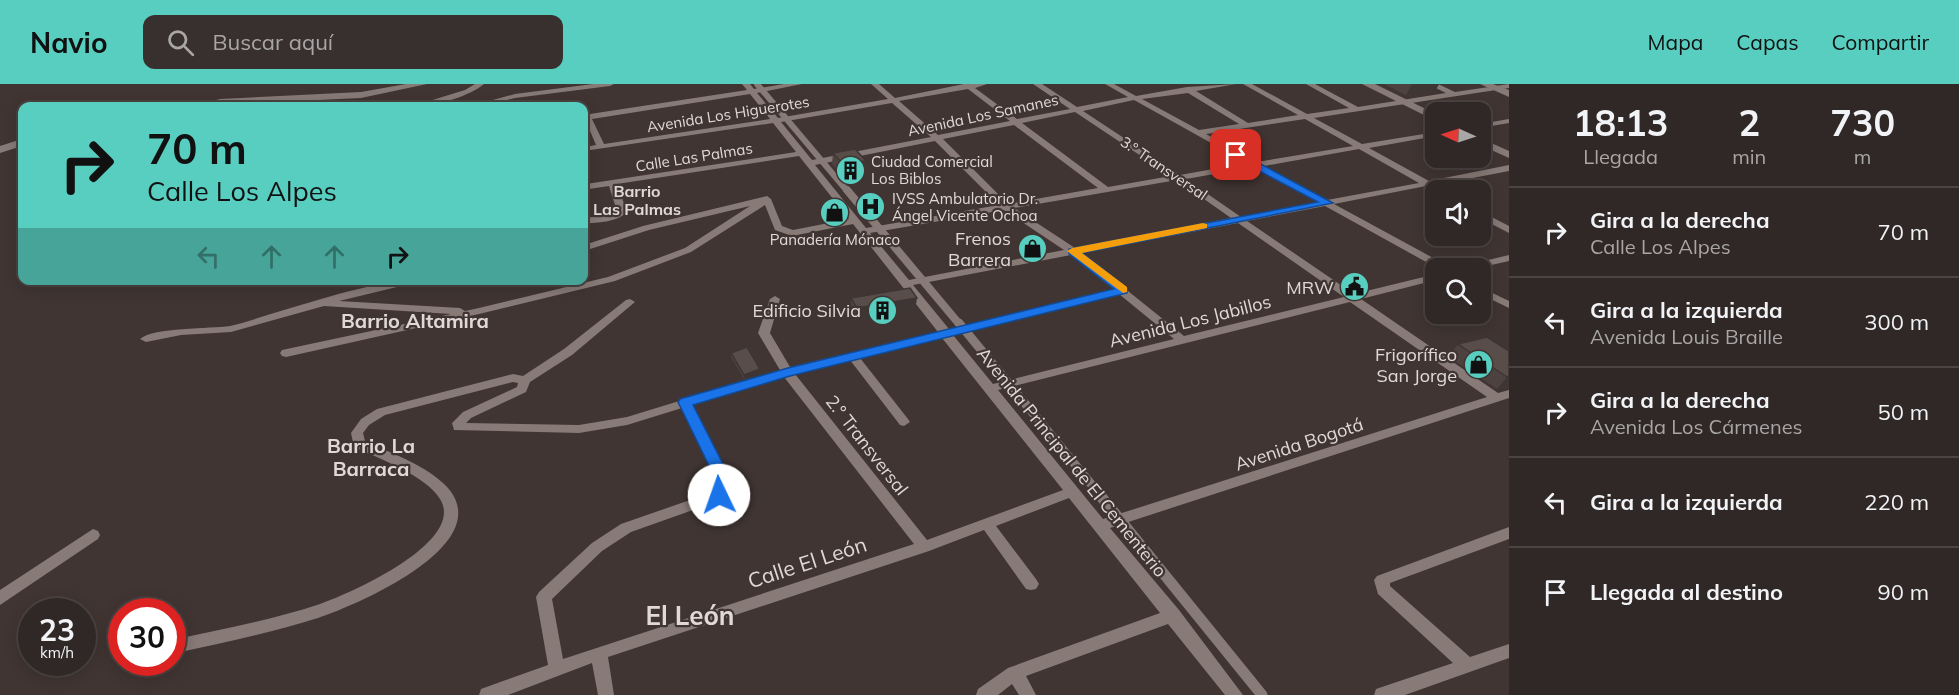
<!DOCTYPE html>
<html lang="es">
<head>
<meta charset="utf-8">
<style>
	:root { --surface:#302826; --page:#38302e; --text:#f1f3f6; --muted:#a8a6a7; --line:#4b4443; --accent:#58cec0 }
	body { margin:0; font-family:Mulish,sans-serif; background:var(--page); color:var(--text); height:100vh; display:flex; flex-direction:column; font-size:22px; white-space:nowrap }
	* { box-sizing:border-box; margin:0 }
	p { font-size:20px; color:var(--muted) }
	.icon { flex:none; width:33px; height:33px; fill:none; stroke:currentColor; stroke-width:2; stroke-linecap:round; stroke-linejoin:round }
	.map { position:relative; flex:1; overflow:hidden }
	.panel { display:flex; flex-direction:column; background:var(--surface); width:450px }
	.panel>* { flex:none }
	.banner { position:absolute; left:18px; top:18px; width:570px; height:183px; border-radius:12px; box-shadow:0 3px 15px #0003,0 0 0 2px var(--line); background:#58cec0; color:#111; overflow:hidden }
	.needle { width:39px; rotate:273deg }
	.fabs { position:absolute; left:1425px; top:18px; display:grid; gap:12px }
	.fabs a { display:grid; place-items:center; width:66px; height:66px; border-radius:12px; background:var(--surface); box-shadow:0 3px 15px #0003,0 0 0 2px var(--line); font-size:30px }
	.speed { position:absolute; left:18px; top:514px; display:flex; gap:12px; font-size:30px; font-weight:700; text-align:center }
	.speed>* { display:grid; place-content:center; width:78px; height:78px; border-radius:50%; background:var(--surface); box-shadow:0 3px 15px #0003,0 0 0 2px var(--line); line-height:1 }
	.speed small { font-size:15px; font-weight:400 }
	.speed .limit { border:9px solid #d22; background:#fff; color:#111 }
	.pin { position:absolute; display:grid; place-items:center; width:51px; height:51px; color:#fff; margin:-26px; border-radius:12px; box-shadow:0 3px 9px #0006 }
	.me { position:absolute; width:66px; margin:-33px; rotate:357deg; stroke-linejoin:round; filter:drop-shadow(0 0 4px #0008) }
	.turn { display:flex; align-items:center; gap:21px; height:126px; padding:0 30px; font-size:27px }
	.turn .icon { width:78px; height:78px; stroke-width:2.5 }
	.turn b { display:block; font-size:42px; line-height:51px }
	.lanes { display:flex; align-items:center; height:57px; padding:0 30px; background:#0003; justify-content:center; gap:30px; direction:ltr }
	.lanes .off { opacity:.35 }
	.eta { display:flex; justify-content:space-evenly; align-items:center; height:102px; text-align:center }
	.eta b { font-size:36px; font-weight:700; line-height:42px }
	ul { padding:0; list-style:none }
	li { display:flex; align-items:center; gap:18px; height:90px; padding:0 30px; border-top:2px solid var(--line) }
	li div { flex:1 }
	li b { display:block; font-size:22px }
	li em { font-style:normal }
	header { display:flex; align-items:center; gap:36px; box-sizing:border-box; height:84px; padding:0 30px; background:var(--accent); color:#111 }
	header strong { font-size:28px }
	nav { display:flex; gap:33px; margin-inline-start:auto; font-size:21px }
	.search { width:420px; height:54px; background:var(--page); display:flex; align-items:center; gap:15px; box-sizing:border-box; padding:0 21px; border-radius:12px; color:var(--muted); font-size:22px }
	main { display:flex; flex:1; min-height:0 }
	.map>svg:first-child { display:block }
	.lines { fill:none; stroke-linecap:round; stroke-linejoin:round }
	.pedestrian-far3 { stroke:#877a77; stroke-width:6 }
	.pedestrian-far2 { stroke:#877a77; stroke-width:8 }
	.pedestrian-far1 { stroke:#877a77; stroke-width:9 }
	.pedestrian { stroke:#877a77; stroke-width:11 }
	.minor { fill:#877a77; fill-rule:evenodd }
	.tertiary { fill:#877a77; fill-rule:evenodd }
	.wall { fill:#4d4240 }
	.shaded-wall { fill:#3e3634 }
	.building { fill:#594d4a; stroke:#3e3634; stroke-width:1.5 }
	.route { fill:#1a73e8; stroke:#114b97; stroke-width:1.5 }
	.slow { fill:#f59e0b }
	.labels { text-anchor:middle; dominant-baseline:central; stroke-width:4.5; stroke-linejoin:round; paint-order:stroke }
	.far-street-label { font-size:15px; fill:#e0d9d7; stroke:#403532 }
	.far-poi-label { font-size:15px; fill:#e0d9d7; stroke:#403532; text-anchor:start }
	.far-neighbourhood-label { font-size:16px; font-weight:bold; fill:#e0d9d7; stroke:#403532 }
	.poi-label { font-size:18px; fill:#e0d9d7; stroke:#403532; text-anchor:end }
	.street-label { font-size:18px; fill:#e0d9d7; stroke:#403532 }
	.neighbourhood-label { font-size:20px; font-weight:bold; fill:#e0d9d7; stroke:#403532 }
	.near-street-label { font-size:21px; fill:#e0d9d7; stroke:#403532 }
	.near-quarter-label { font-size:26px; font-weight:bold; fill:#e0d9d7; stroke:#403532 }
</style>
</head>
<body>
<header>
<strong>Navio</strong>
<div class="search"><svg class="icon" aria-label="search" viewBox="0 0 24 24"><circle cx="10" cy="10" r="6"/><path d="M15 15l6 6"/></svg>Buscar aquí</div>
<nav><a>Mapa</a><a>Capas</a><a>Compartir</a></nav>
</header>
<main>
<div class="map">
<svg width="1509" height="611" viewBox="0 0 1509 611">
	<rect width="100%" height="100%" fill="#403532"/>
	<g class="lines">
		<polyline class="pedestrian-far3" points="757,0 848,108"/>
		<polyline class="pedestrian-far2" points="847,106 960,241"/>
		<polyline class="pedestrian-far1" points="959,239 1096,406"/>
		<polyline class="pedestrian" points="1095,405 1262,611"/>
		<g class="minor">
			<path d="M 475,0 L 484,0 C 470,12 432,24 413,22 L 465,6 Z"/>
			<polygon points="593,0 614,0 610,2 515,14 482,22 471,22 515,10"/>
			<path d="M 742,0 L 750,0 L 754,5 L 784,0 L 802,0 L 757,9 L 778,34 L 888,15 L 871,0 L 879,0 L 895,14 L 964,0 L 987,0 L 975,4 L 1017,35 L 1070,25 L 1033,0 L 1042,0 L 1077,23 L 1128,13 L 1105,0 L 1114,0 L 1136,12 L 1187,3 L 1236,0 L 1196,7 L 1248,39 L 1298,31 L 1243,0 L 1252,0 L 1307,30 L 1349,24 L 1306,0 L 1315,0 L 1358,23 L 1446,9 L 1428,0 L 1438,0 L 1455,8 L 1509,0 L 1509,4 L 1314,34 L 1362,60 L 1436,48 L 1436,52 L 1369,64 L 1429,97 L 1509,81 L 1509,87 L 1436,101 L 1443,106 L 1436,108 L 1426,102 L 1334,120 L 1448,182 L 1449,184 L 1437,184 L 1325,122 L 1247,137 L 1354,210 L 1436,190 L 1436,196 L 1361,215 L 1498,309 L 1509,306 L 1509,314 L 1110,444 L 1179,526 L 1243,611 L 1225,611 L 1168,540 L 1026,592 L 1036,611 L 1019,611 L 1012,600 L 998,611 L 976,611 L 978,605 L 1008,584 L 1160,529 L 1069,414 L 996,442 L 1036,495 L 1039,500 L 1036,505 L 1031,506 L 1026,505 L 984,446 L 929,467 L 608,573 L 614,611 L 598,611 L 592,579 L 508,611 L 479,611 L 481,605 L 548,581 L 536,513 L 539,508 L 592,459 L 621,440 L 713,408 L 715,400 L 714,390 L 682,324 L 627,341 L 579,349 L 454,346 L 452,339 L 463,328 L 517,303 L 518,299 L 513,298 L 385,331 L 369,341 L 363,349 L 365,357 C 392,370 427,381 448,404 C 497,461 357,521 318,534 C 271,549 221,559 172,570 L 172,556 C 222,545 272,536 320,520 C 349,510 467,458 440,415 C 425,391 380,375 354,363 L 351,349 L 361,335 L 377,325 L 513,290 L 523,292 L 564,265 L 626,216 L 630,215 L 635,218 L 572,271 L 530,298 L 526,308 L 471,334 L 466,339 L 579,341 L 627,333 L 780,286 L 758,249 L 770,215 L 775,212 L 780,215 L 770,249 L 790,283 L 938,248 L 853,140 L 792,152 L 775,146 L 765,121 L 691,168 L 615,197 L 479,230 L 286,273 L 282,272 L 280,269 L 282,266 L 451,230 L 324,222 L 231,248 L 181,251 L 146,258 L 140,255 C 154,243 210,245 230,242 C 245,239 260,233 274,229 C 323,215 374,196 426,196 L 339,217 L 460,224 L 465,227 L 479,224 L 608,193 L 685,164 L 750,122 L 649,146 L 584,167 L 584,161 L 643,142 L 767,112 L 771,115 L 782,142 L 793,146 L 849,135 L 799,72 L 617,100 L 627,128 C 616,139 598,138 584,140 L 584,134 L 613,131 L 617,127 L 609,102 L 589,105 L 586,104 L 586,100 L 796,68 L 773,39 L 584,67 L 584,63 L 596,61 L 584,33 L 584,24 L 587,24 L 590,30 L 747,6 ZM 968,5 L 1010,37 L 938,51 L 899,17 ZM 1188,9 L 1239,40 L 1199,46 L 1142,15 ZM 750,10 L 770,35 L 604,60 L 592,35 ZM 1134,16 L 1247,79 L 1180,91 L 1083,27 ZM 892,19 L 931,53 L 812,76 L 781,38 ZM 1075,28 L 1171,92 L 1108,103 L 1022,39 ZM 1305,35 L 1353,62 L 1257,78 L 1206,50 ZM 1014,41 L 1098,104 L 1008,120 L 943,55 ZM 935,57 L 999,121 L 866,144 L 815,81 ZM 1359,65 L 1419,99 L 1327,116 L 1264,82 ZM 1254,83 L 1317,118 L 1241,133 L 1186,95 ZM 1177,96 L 1231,134 L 1075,164 L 1014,124 ZM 1004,126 L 1064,166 L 909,196 L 870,149 ZM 1238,139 L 1344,213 L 1184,252 L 1128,207 L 1127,204 L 1123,203 L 1081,169 ZM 1071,171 L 1113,205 L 949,245 L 913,201 ZM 1119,210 L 1174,255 L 993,300 L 953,251 ZM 1350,218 L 1487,313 L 1103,435 L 998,306 ZM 942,254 L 1063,406 L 927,456 L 795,290 L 850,276 L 900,341 L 904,342 L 910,338 L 908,335 L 860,274 ZM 784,293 L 914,460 L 563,575 L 552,515 L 602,467 L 631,448 L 724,415 C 728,407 729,399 728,390 L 693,321 Z"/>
			<polygon points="1509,35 1509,39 1480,44 1480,40"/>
			<polygon points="1480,127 1509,142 1509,149 1480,134"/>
			<polygon points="1509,171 1509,177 1478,184 1462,184 1463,182"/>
			<polygon points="1480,203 1509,217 1509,224 1480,210"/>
			<polygon points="1509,443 1509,455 1390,499 1390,502 1470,573 1509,560 1509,574 1405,611 1374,611 1376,605 1453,579 1378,510 1374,496 1377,492"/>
			<polygon points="93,445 98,447 100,451 98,455 0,521 0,506"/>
		</g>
		<g class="tertiary">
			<polygon points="406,0 427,0 361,14 192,22 220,15 361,8"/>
			<polygon points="1362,0 1375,0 1436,30 1436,37"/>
			<polygon points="1480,0 1493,0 1509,6 1509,13"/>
			<polygon points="1480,54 1509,67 1509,74 1480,61"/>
			<polygon points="22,55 22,62 0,69 0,62"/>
		</g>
	</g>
	<g class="wall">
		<polygon points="1384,0 1439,0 1435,7 1406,11"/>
		<polygon points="833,69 866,77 865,88 842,92 832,80"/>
		<polygon points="851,214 915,226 856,237 850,226"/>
		<polygon points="1458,260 1509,267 1509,301 1497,305 1449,273"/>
		<polygon points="731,269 760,290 744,295 731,273"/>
	</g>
	<g class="shaded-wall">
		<polygon points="1412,0 1439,0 1435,7 1406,11"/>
		<polygon points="866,77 865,88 842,92 843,80"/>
		<polygon points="917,214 915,226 856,237 857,224"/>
		<polygon points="760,285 760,290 744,295 744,291"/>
		<polygon points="1509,292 1509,301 1497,305 1507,293"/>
	</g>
	<g class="building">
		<polygon points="855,65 866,77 843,80 833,69"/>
		<polygon points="910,204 917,214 857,224 851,214"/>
		<polygon points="1487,253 1509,267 1509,292 1507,293 1458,260"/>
		<polygon points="747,263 760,285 744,291 731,269"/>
	</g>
	<polygon class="route" points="1233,69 1240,69 1333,119 1082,169 1127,204 1127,209 790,292 693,321 728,390 730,400 724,415 713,415 711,411 715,400 713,390 678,318 680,315 788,284 1114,205 1069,170 1069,165 1318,118 1233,73"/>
	<polygon class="slow" points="1203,139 1207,140 1207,144 1082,169 1127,203 1127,208 1123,209 1067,167 1072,164"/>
	<defs>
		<symbol id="building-disc" viewBox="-11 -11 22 22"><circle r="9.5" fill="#58cec0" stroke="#403532"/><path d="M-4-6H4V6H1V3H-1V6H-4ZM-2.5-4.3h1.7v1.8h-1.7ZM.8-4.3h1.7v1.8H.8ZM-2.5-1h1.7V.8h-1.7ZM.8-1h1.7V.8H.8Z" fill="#111"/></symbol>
		<symbol id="hospital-disc" viewBox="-11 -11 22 22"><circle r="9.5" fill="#58cec0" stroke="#403532"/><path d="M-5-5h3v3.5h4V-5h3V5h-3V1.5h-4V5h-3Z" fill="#111"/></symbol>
		<symbol id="shop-disc" viewBox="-11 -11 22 22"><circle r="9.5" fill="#58cec0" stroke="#403532"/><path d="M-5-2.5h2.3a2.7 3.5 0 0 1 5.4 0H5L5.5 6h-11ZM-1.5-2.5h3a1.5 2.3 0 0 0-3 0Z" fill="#111"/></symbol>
		<symbol id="civic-disc" viewBox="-11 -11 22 22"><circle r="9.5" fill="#58cec0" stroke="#403532"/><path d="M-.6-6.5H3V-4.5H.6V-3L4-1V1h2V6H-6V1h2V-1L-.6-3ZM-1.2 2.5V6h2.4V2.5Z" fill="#111"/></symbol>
	</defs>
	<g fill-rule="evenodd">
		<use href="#building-disc" x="834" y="70" width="33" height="33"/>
		<use href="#hospital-disc" x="854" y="106" width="33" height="33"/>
		<use href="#shop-disc" x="818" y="112" width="33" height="33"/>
		<use href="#shop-disc" x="1016" y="148" width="33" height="33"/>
		<use href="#civic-disc" x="1338" y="186" width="33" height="33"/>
		<use href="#building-disc" x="866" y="210" width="33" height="33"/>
		<use href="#shop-disc" x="1462" y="264" width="33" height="33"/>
	</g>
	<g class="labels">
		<g class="far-street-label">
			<text transform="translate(728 30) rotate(-9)">Avenida Los Higuerotes</text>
			<text transform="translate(983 31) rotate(-12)">Avenida Los Samanes</text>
			<text transform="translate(694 73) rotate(-9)">Calle Las Palmas</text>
			<text transform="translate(1164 84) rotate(34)">3.° Transversal</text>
		</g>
		<g class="far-poi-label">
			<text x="871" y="77">Ciudad Comercial<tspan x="871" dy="17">Los Biblos</tspan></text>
			<text x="892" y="114">IVSS Ambulatorio Dr.<tspan x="892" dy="17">Ángel Vicente Ochoa</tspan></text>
			<text x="835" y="155" text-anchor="middle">Panadería Mónaco</text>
		</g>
		<g class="far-neighbourhood-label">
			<text x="637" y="107">Barrio<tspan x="637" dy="18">Las Palmas</tspan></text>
		</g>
		<g class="poi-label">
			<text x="1011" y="154">Frenos<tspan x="1011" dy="21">Barrera</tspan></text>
			<text x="1334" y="203">MRW</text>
			<text x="861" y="226">Edificio Silvia</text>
			<text x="1457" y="270">Frigorífico<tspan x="1457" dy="21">San Jorge</tspan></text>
		</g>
		<g class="street-label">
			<text transform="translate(1190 237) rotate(-14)">Avenida Los Jabillos</text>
			<text transform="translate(1299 360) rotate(-18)">Avenida Bogotá</text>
			<text transform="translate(867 361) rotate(52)">2.° Transversal</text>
			<text transform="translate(1072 378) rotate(51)">Avenida Principal de El Cementerio</text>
		</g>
		<g class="neighbourhood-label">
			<text x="415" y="236">Barrio Altamira</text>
			<text x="371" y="361">Barrio La<tspan x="371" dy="23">Barraca</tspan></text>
		</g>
		<g class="near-street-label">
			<text transform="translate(807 478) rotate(-18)">Calle El León</text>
		</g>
		<g class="near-quarter-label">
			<text x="690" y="531">El León</text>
		</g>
	</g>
</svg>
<div class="fabs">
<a><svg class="needle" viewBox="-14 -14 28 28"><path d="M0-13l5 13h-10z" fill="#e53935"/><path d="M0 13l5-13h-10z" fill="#a8a6a7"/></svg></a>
<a><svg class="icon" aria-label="sound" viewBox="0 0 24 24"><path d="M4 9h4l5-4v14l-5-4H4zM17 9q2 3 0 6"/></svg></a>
<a><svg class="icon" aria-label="search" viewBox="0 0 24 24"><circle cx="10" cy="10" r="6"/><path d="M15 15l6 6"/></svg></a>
</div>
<div class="speed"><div>23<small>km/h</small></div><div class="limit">30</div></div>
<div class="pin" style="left:1236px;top:71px;background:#d93025"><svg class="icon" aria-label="arrive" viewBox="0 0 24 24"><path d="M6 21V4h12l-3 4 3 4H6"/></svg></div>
<svg class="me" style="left:719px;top:411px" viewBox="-20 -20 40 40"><circle r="19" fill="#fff"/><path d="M0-13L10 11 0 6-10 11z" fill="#1a73e8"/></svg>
<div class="banner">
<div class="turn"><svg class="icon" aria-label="right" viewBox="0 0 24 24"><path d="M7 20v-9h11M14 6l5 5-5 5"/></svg><div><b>70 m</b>Calle Los Alpes</div></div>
<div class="lanes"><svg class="icon off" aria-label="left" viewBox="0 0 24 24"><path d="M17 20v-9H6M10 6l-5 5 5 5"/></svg><svg class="icon off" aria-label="ahead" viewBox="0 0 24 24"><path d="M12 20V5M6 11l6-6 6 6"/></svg><svg class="icon off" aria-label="ahead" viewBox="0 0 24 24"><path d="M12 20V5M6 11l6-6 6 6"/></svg><svg class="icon" aria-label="right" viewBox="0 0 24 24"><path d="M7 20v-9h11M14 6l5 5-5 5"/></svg></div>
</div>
</div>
<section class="panel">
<div class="eta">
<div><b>18:13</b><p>Llegada</p></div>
<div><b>2</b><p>min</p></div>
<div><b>730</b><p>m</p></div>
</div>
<ul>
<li><svg class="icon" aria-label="right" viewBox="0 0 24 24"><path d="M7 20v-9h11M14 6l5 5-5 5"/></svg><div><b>Gira a la derecha</b><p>Calle Los Alpes</p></div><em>70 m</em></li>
<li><svg class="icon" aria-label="left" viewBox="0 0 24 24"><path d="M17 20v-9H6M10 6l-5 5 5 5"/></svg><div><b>Gira a la izquierda</b><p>Avenida Louis Braille</p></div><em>300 m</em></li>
<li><svg class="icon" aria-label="right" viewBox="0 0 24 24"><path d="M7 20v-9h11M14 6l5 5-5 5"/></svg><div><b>Gira a la derecha</b><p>Avenida Los Cármenes</p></div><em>50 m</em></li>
<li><svg class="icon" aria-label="left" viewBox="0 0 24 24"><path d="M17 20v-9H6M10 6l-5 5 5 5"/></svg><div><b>Gira a la izquierda</b></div><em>220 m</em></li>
<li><svg class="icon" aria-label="arrive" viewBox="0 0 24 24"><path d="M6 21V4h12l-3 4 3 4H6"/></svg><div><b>Llegada al destino</b></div><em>90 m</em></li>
</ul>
</section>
</main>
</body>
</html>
